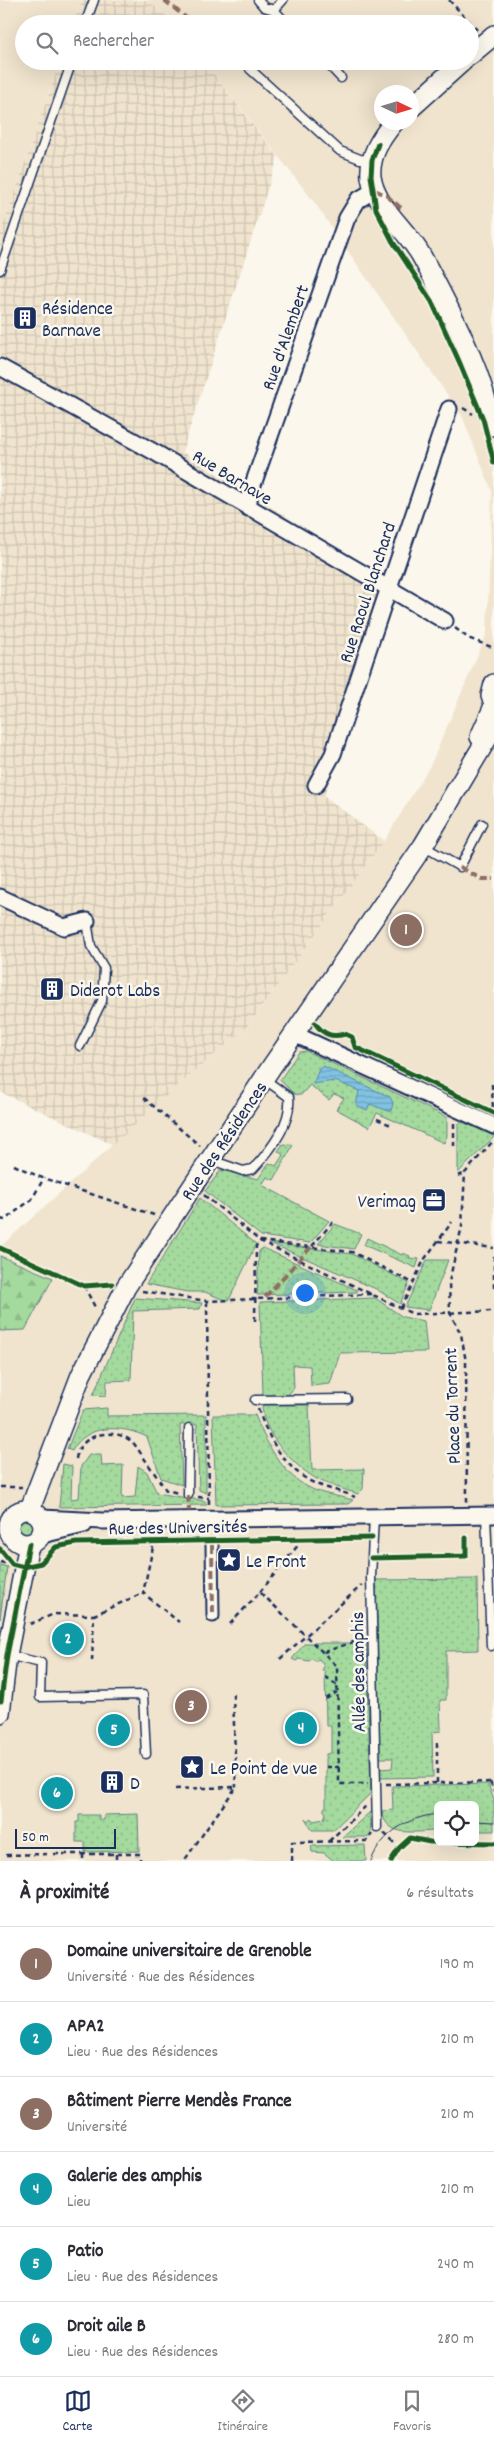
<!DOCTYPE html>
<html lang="fr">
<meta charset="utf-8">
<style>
:root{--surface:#fff;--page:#f7f7f7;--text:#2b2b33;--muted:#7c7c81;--line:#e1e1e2;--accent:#1b2f5e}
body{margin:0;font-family:Dekko,sans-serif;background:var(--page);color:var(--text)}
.controls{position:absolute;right:15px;bottom:15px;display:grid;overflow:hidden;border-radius:8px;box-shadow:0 5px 20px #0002}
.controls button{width:45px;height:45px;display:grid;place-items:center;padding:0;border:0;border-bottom:1px solid var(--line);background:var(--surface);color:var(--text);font:25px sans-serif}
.compass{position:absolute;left:374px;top:85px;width:45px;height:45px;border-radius:50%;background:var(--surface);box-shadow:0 5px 20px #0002;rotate:94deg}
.scale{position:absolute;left:15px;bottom:12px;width:101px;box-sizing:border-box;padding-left:5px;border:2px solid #1b2f5e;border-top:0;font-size:14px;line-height:18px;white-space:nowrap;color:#1b2f5e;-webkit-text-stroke:4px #fbf7ec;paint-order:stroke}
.you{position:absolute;left:304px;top:1292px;width:18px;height:18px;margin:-12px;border:4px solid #fff;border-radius:50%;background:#1a73e8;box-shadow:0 0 0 8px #1a73e833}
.badge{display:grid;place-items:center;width:32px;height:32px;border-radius:50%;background:var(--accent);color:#fff;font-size:16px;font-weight:700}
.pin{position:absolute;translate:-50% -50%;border:2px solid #fff;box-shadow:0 1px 5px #0006}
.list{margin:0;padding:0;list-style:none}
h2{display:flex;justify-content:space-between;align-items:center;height:65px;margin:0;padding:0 20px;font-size:21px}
h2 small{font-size:16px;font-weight:400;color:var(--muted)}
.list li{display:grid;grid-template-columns:32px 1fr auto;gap:15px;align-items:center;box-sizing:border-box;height:75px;padding:0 20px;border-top:1px solid var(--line)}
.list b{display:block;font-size:19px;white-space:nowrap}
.list p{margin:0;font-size:16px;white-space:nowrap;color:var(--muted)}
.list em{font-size:16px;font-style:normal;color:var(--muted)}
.icon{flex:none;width:28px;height:28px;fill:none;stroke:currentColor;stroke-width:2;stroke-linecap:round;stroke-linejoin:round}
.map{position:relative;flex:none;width:494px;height:1861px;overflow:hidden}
.search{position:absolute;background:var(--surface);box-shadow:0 5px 20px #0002;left:15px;right:15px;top:15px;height:55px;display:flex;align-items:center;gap:12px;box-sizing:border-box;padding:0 18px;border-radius:28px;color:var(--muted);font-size:19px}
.sheet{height:515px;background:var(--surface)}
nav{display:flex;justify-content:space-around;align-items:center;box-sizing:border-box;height:70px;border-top:1px solid var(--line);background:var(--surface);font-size:14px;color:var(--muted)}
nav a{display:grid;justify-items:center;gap:2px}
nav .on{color:var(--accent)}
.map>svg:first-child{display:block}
</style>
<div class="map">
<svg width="494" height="1861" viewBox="0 0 494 1861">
<defs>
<pattern id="industrial-grid" width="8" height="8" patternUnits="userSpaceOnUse" patternTransform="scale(1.25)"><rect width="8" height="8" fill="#f0e4ce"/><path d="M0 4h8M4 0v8" fill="none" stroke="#cdc4b3"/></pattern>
<pattern id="grass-dots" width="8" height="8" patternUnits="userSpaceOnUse" patternTransform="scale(1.25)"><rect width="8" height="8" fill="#a4da9d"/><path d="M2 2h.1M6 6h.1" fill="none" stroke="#8dbb8a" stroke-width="1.8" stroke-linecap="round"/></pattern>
<pattern id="forest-firs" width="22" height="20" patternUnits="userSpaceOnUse" patternTransform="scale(1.25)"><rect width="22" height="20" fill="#a4da9d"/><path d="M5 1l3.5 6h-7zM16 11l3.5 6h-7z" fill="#8dbb8a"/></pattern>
<pattern id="water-rules" width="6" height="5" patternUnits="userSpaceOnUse" patternTransform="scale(1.25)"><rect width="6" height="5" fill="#81c2e2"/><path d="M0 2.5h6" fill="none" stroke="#699eba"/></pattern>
</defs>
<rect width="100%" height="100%" fill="#fbf7ec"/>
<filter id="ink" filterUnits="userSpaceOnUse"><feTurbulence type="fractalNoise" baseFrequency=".02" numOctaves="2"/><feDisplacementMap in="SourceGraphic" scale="10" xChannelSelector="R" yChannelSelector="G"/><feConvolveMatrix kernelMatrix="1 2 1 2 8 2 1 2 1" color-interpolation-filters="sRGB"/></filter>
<g filter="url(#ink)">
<g fill="#f0e4ce" fill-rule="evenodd">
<path d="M0 0H81L73 24H24V61H60L0 235Z"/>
<path d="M147 0H494V1861H0V1247L174 1089 247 1027 384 841 431 764 487 633 492 491 462 416 314 202 204 61H470V24H176ZM382 92H412V122H382ZM438 1805H475V1842H438Z"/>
</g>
<g fill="url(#industrial-grid)">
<path d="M81 0H147L176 24H73Z"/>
<path d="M60 61H204L278 157 182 452 398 586 324 796 384 841 247 1027 174 1089 113 1145 0 1092V235Z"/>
</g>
<g fill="url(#grass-dots)" stroke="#60847e">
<path d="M306 1051 447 1117V1136L444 1143 377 1113 369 1127 336 1109 344 1098 334 1094 329 1100 310 1085 301 1095 294 1094 280 1080 296 1056 299 1052Z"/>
<path d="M463 1122 493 1135 494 1137 458 1173V1124Z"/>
<path d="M283 1144 293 1145 274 1180 267 1177 262 1185 329 1221 310 1243 261 1236 205 1191 221 1170 258 1179 269 1163 276 1166 283 1155 278 1151Z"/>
<path d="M200 1198 256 1244 229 1300 222 1299 205 1292H187L146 1284Z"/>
<path d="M335 1224 361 1234 354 1249 318 1244Z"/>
<path d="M367 1238 402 1255 403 1253 410 1256 409 1258 419 1259 416 1268 364 1245Z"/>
<path d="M270 1243 352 1254 409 1283 400 1304 376 1289Z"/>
<path d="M263 1248 357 1290V1292L257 1295 259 1251Z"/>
<path d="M427 1260H448L429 1310 405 1307Z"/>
<path d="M135 1298 202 1303 200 1309 133 1311 131 1380 107 1381 106 1396 93 1395Z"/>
<path d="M375 1298 403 1317 424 1321 427 1352 340 1353 330 1384 311 1386 310 1366 293 1365 294 1388 287 1396 263 1395 260 1302Z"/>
<path d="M262 1405H309L312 1470 364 1469 363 1489 358 1494C344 1489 327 1485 315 1478 292 1464 262 1433 262 1405Z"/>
<path d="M107 1408V1416L206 1415V1493L199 1490 197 1424 180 1425 182 1485 161 1478 147 1437C122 1425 87 1423 72 1451L67 1449 83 1410Z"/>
<path d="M213 1415H255C265 1441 282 1474 308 1487 320 1494 339 1496 353 1500L348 1504 216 1505Z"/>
<path d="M89 1455H101L102 1466 123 1465 122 1498 135 1497 138 1466 147 1472 157 1493 205 1501 207 1505 59 1507 63 1464 72 1466 71 1499 79 1498 81 1466Z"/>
<circle cx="26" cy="1527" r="11"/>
<path d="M0 1565 7 1567 0 1619Z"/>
<path d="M477 1579 478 1650 446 1651V1700H440L441 1731 432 1732 433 1777 381 1778 380 1769 392 1768 393 1758H380L376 1580Z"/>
<path d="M305 1643H366L371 1793 333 1830H312L305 1818 307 1821 311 1818 313 1821 324 1819 326 1813 324 1811V1808L326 1807V1754L331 1753V1726H326L325 1671H322L324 1666 319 1659 316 1661 312 1659 309 1661 299 1659 296 1661 292 1659Z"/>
<path d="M488 1784 494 1800V1831H475V1805H438V1831C416 1831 386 1839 382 1811L393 1810 392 1786Z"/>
<path d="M370 1812 371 1837H342Z"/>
<path d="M138 1814 139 1851 85 1852V1842H76V1822H79V1815H99V1820H104V1815Z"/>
<path d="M365 1845 366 1861H334L324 1853 312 1852 311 1846Z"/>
</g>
<path fill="url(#forest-firs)" stroke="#60847e" d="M0 1256 53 1278 25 1330 0 1331Z"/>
<path fill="url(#water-rules)" stroke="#5887ad" d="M323 1066 390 1097 393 1103 391 1112 370 1104 367 1110 356 1105 359 1091 335 1081 313 1084 319 1069Z"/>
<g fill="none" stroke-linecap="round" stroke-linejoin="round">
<defs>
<g id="service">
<path d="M258 0 264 7 274 10 287 24"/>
<path d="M274 10 283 0"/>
<path d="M85 24 94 0"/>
<path d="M257 61 250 69 340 151 360 159 372 160"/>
<path d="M325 61 341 78"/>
<path d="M0 270 72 61"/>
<path d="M423 846 460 867 482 824"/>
<path d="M80 1046 102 1001 104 968 91 946 87 921"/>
<path d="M211 1160 243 1171 253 1169C270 1151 292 1123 289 1097L264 1079"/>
<path d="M255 1400 347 1399"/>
<path d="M188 1495 189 1428"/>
<path d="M486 1515 491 1646"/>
<path d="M374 1517 371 1577 377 1827"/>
<path d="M7 1655 41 1663 40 1697 143 1695 146 1754"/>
</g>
<path id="pedestrian" d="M212 1545 213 1616"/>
<g id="minor">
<path d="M0 367 156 453 445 621"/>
<path d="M248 508 250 493 347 218 358 200 375 190"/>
<path d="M316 785 333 754 449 409"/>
<path d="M0 897 64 927 87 921"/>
<path d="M294 1034 494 1126"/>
<path d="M42 1518 102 1521 494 1515"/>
<path d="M42 1535 84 1525"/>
</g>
<g id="tertiary">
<path d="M470 55 494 35"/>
<path d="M412 107 463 61"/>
<path d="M394 122C381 138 369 155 371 177 376 209 408 230 422 257 441 292 461 330 475 367 483 386 487 406 494 426"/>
<path d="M494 684 491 696 494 703"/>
<path d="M480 737 494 706"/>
<path d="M30 1509 81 1375 126 1287 272 1066 423 846 494 727"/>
<circle cx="26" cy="1527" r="17"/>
<path d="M0 1713 7 1655 29 1544"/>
</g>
</defs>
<use href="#service" stroke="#1b2f5e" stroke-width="11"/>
<use href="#pedestrian" stroke="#1b2f5e" stroke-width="15"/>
<use href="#minor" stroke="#1b2f5e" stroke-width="19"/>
<use href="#tertiary" stroke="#1b2f5e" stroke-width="22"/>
<g stroke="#1b2f5e" stroke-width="2.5" stroke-dasharray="5 4" stroke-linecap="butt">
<path d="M449 0 477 30"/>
<path d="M463 408 473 414"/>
<path d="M455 628 468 638 494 648"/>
<path d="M492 1084 493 1110"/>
<path d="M144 1098 200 1146"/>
<path d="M377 1119 391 1125"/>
<path d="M454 1123V1147"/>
<path d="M14 1165 40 1177 154 1215"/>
<path d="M458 1176 465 1173"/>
<path d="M204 1195 260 1241 413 1314 494 1311"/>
<path d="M0 1219 5 1220 32 1199 44 1178"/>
<path d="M438 1241 494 1248"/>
<path d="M312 1246 333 1222"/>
<path d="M494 1256V1292"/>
<path d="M84 1286 96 1309"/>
<path d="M142 1291 207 1301 373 1294"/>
<path d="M207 1301 209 1507"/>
<path d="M401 1308 424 1260 452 1222"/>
<path d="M255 1321 256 1246 260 1241 352 1252 413 1283"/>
<path d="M258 1409C268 1438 285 1469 314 1483 327 1489 342 1491 355 1497"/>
<path d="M76 1459C79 1431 120 1426 135 1445L166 1490 178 1493"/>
<path d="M0 1487H22"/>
<path d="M198 1497 209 1498"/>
<path d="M467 1502 466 1362 461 1334 450 1313 449 1282 462 1226 465 1173 494 1140"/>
<path d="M153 1547 143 1593 179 1622"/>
<path d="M0 1562 8 1564"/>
<path d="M260 1592 299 1544"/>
<path d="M30 1624 54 1614 94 1615"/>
<path d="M230 1624 260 1592 337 1666 339 1784H368"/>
<path d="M324 1652 362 1639"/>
<path d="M280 1659 362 1585"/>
<path d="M92 1661 94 1615 143 1593"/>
<path d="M325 1677 337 1685"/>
<path d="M233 1694 236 1787"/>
<path d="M326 1699 337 1692"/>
<path d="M437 1742V1783"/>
<path d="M326 1767H339"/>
<path d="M490 1782 494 1792"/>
<path d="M386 1784 494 1782"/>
<path d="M175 1789 236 1787 184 1861"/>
<path d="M384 1833 399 1848"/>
<path d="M329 1841 367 1805"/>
<path d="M54 1854H140V1861"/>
<path d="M83 1854V1861"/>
<path d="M116 1854V1861"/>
<path d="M6 1855 48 1854"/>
<path d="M292 1861V1842L366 1841 372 1834"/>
</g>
<use href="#service" stroke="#fbf7ec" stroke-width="8"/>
<use href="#pedestrian" stroke="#fbf7ec" stroke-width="11"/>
<use href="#minor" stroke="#fbf7ec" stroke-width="15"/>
<use href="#tertiary" stroke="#fbf7ec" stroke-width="19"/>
<g stroke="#1b2f5e" stroke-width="1">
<path d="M475 1821 494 1822"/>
<path d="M371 1861C382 1833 408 1817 438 1814"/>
</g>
<g stroke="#8d6e63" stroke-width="4" stroke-dasharray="8 4" stroke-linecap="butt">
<path d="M164 0 194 24"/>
<path d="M240 61 250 69"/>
<path d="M375 190 387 196 401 208"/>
<path d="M460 867 481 879H494"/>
<path d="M265 1297 312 1246"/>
<path d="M188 1495 189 1511"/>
<path d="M212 1545 213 1616"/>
</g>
<defs>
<g id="cycleway">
<path d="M378 144 372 160 371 176 376 209 393 242 432 302 458 359 483 419 494 463"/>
<path d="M315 1023C323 1034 331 1038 345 1034L352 1037 355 1047 494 1113"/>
<path d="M0 1248 84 1286 112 1284"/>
<path d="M0 1549 12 1564 24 1567 41 1563 56 1547 76 1543 372 1538"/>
<path d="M371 1558 466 1556V1538"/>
<path d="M1 1701 7 1655 29 1544"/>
<path d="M391 1861 399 1848 410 1838 430 1842 494 1843"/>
</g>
</defs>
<use href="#cycleway" stroke="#fbf7ec" stroke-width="8"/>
<use href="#cycleway" stroke="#1b5e20" stroke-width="5"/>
</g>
</g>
<defs>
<symbol id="building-square" viewBox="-11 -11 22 22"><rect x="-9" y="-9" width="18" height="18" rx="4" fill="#1b2f5e" stroke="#fbf7ec"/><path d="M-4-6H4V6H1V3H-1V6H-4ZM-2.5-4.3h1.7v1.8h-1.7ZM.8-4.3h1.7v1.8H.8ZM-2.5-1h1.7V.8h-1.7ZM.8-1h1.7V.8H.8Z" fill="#fff"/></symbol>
<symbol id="office-square" viewBox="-11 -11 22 22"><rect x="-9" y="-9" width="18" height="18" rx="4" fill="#1b2f5e" stroke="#fbf7ec"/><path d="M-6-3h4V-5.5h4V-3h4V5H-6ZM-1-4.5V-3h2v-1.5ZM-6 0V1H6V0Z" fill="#fff"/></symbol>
<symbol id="sight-square" viewBox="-11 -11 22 22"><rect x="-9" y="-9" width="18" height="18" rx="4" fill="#1b2f5e" stroke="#fbf7ec"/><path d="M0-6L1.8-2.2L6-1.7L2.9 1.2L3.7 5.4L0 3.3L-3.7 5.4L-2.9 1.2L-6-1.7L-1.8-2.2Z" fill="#fff"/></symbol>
</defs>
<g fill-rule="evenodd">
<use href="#building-square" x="11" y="304" width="28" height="28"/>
<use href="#building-square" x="38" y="975" width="28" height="28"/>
<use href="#office-square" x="420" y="1186" width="28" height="28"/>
<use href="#sight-square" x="215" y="1546" width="28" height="28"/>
<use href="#sight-square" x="178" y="1753" width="28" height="28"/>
<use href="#building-square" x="98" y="1768" width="28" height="28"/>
</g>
<g text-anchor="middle" stroke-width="5" stroke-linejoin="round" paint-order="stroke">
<g font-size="19" fill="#1b2f5e" stroke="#fbf7ec" text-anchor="start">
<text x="42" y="314">Résidence<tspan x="42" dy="22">Barnave</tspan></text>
<text x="70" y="996">Diderot Labs</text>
<text x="416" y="1207" text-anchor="end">Verimag</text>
<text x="246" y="1567">Le Front</text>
<text x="210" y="1774">Le Point de vue</text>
<text x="130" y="1789">D</text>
</g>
<g font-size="19" fill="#1b2f5e" stroke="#fbf7ec">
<text transform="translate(284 337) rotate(-71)" y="7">Rue d'Alembert</text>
<text transform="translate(233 476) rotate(31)" y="7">Rue Barnave</text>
<text transform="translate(366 592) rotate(-72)" y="7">Rue Raoul Blanchard</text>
<text transform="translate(223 1140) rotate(-56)" y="7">Rue des Résidences</text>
<text transform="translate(451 1406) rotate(-92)" y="7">Place du Torrent</text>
<text transform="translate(178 1526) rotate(-1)" y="7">Rue des Universités</text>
<text transform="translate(357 1672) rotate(-91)" y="7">Allée des amphis</text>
</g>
</g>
</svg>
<div class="controls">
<button><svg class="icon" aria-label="locate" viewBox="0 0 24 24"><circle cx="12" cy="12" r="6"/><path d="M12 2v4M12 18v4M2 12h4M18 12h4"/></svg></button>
</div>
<svg class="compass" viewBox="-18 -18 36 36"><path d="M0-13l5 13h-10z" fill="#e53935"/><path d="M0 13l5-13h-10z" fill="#7c7c81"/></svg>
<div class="scale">50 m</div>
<div class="you"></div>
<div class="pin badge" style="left:406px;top:930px;background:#8d6e63">1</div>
<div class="pin badge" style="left:68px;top:1639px;background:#0f9aa8">2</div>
<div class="pin badge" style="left:191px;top:1706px;background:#8d6e63">3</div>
<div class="pin badge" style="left:301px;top:1728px;background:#0f9aa8">4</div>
<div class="pin badge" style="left:114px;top:1730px;background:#0f9aa8">5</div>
<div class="pin badge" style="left:57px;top:1793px;background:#0f9aa8">6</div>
<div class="search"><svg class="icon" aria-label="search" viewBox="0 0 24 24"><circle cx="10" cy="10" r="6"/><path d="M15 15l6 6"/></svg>Rechercher</div>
</div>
<section class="sheet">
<h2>À proximité<small>6 résultats</small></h2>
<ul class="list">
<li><span class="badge" style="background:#8d6e63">1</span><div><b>Domaine universitaire de Grenoble</b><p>Université · Rue des Résidences</p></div><em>190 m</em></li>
<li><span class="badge" style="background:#0f9aa8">2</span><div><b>APA2</b><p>Lieu · Rue des Résidences</p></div><em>210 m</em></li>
<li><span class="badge" style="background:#8d6e63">3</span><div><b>Bâtiment Pierre Mendès France</b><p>Université</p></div><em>210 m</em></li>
<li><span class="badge" style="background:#0f9aa8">4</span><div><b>Galerie des amphis</b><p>Lieu</p></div><em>210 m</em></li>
<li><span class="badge" style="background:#0f9aa8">5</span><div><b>Patio</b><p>Lieu · Rue des Résidences</p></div><em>240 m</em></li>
<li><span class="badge" style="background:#0f9aa8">6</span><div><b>Droit aile B</b><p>Lieu · Rue des Résidences</p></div><em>280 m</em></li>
</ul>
</section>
<nav>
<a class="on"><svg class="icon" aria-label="map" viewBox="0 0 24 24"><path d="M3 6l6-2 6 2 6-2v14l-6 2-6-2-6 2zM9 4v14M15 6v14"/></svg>Carte</a>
<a><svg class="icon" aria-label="directions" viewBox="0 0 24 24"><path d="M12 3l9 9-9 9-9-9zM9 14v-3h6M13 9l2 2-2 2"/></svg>Itinéraire</a>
<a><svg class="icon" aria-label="saved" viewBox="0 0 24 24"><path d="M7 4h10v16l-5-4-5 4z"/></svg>Favoris</a>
</nav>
